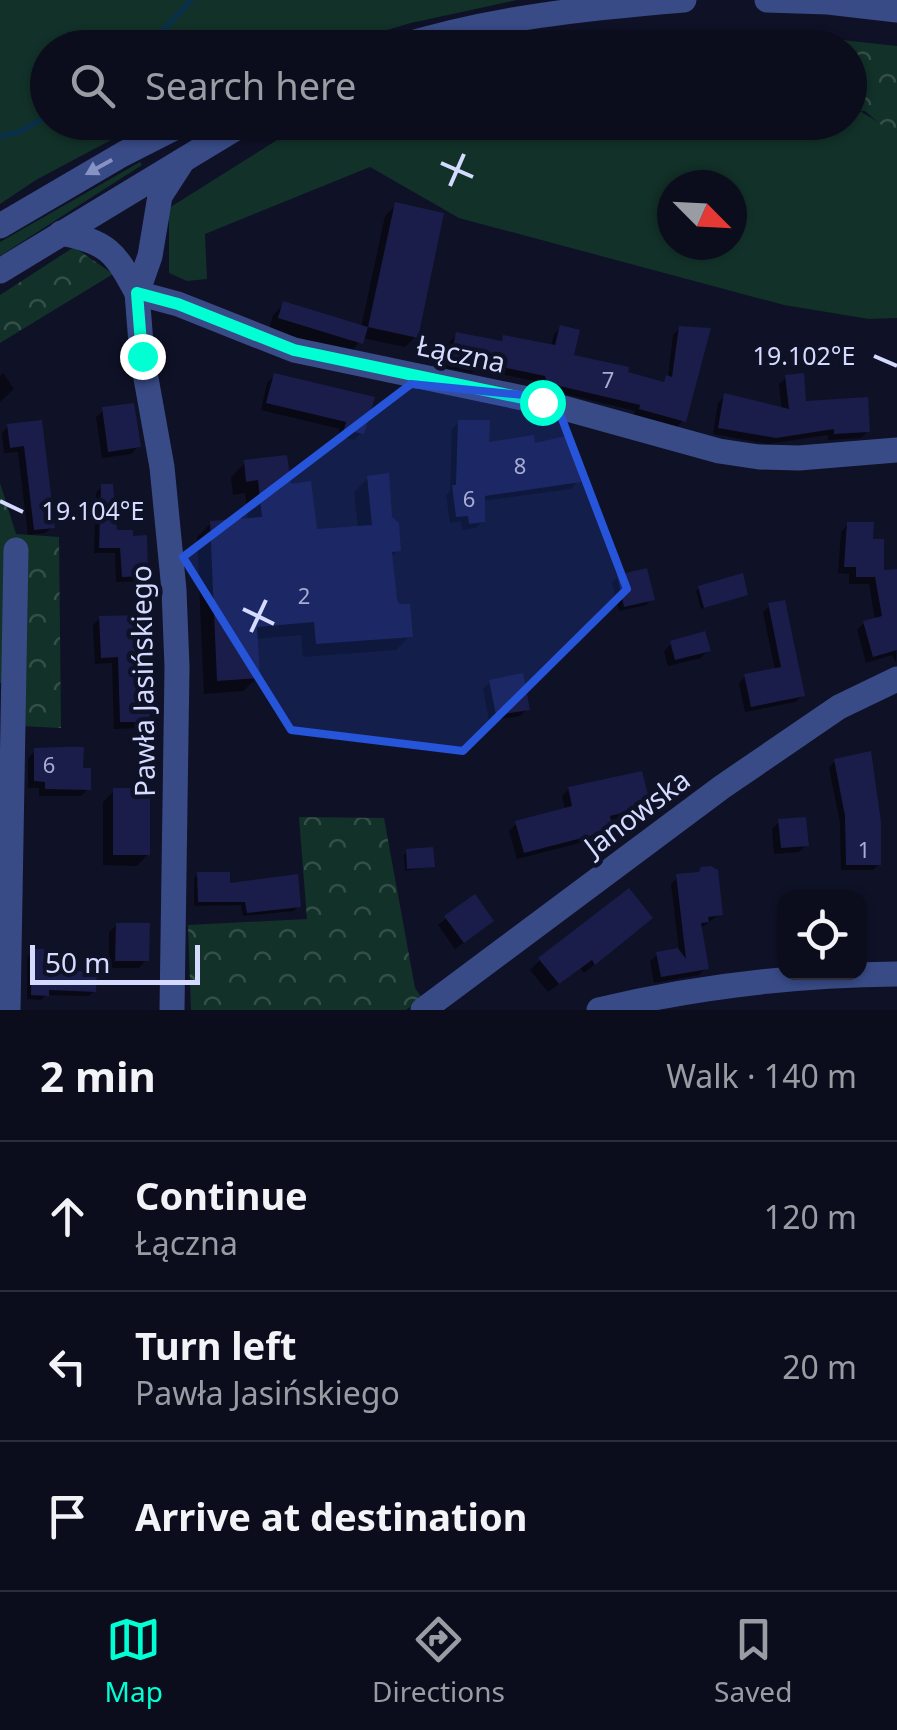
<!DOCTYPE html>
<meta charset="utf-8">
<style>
:root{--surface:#0b0d1d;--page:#191b2a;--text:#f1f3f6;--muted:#9a9ca4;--line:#2b2d3b;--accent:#01ffd4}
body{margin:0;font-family:"Noto Sans",sans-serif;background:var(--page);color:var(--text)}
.controls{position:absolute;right:30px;bottom:30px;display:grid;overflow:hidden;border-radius:20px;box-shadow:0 2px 8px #0004}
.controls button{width:90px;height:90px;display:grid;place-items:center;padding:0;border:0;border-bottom:2px solid var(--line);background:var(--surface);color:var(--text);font:50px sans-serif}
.compass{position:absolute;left:657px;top:170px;width:90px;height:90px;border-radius:50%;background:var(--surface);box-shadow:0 2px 8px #0004;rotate:114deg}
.scale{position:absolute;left:30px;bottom:25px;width:170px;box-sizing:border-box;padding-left:10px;border:5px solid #d5dbff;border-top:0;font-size:28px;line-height:35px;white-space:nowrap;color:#d5dbff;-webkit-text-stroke:8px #0f1127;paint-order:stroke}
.stop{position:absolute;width:30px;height:30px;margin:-22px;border:8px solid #01ffd4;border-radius:50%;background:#fff}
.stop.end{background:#01ffd4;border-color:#fff;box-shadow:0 2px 10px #0008}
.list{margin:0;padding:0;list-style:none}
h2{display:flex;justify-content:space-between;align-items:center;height:130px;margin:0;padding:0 40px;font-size:42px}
h2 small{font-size:32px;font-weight:400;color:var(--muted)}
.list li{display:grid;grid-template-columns:65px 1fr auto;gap:30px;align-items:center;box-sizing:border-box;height:150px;padding:0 40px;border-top:2px solid var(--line)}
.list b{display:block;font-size:38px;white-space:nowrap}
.list p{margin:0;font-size:32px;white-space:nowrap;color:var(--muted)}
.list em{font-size:32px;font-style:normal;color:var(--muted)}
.icon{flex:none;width:55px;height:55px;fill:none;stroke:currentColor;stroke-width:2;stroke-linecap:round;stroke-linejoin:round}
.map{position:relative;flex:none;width:897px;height:1010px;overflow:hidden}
.search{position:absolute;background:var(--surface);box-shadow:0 2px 8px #0004;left:30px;right:30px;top:30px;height:110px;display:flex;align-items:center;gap:25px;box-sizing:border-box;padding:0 35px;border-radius:55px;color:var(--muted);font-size:38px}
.sheet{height:580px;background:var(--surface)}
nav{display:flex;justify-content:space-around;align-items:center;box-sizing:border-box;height:140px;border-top:2px solid var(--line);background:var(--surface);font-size:28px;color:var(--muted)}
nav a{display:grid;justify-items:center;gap:5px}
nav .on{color:var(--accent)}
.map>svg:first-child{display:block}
</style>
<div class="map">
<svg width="897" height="1010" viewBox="0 0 897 1010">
<defs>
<pattern id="forest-crowns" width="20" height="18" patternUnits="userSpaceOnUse" patternTransform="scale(2.5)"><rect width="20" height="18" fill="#123128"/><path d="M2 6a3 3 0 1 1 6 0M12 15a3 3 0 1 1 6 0" fill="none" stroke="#344e48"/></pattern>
</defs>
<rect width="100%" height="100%" fill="#0f1127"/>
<g fill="#123128" fill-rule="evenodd">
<path d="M0 0H517L411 23 330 47 48 48V122L143 123 36 180 0 204Z"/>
<path d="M858 110 897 133V318L869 319 784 305 459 218 370 167 205 234 207 279 187 281 169 273V208L304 123 850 122V111ZM672 185H732V245H672Z"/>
<path d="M140 162 142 165 0 256V242Z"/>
</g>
<g fill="url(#forest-crowns)">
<path d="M743 35 814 37 897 46V133L886 129 865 111H850V48L563 47 690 36Z"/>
<path d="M74 247 113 274 0 343V295Z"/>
<path d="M0 483 16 534 59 537 61 728 19 726 23 684 0 683Z"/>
<path d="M299 817 384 818 415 988 422 998 406 1010H191L188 925 307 919Z"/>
</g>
<g fill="#0007">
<path d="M396 205 415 337 405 347 362 338 350 353 269 329 273 315 284 304 361 328 385 216Z"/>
<path d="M561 328 571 357 661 384 668 377 673 335 680 328 683 420 677 427 634 415 635 411 541 388 539 382 476 369 472 373 445 368 450 341 457 335 499 343 504 337 551 347 554 334Z"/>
<path d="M3 373 14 389 0 402V376Z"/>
<path d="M274 376 372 398 362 432 354 440 338 436 340 429 261 410 267 383Z"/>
<path d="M786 378 804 403 868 431 861 438 828 440V435L768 444 713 434 718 403 725 396 782 410 779 384Z"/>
<path d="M104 410 139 446 131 454 102 458 96 417Z"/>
<path d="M459 422 487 445 578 481 571 489 482 501 483 521 476 528 462 530 461 521 450 523 446 495 450 491 452 429Z"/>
<path d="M40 423 52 527 45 533 28 535 18 452 4 453 2 433 8 426Z"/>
<path d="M245 463 289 486 314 531 358 528 354 492 368 478 389 518 398 550 390 558 394 601 410 636 396 650 303 657 301 635 255 639 258 677 243 691 204 694 197 537 211 523 248 520 245 493 233 495 231 477Z"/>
<path d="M102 486 115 533 146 575 140 581 116 582 115 553H94L96 493Z"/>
<path d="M848 524 871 542 882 572 897 592 896 663 892 655 866 663 857 630 864 623 875 620 869 584H849V574L838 573 841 532Z"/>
<path d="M618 577 652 599 646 605 619 611 612 583Z"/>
<path d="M699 588 746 595 701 609 696 591Z"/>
<path d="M770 605 802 696 795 702 745 712 739 683 746 676 775 670 763 612Z"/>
<path d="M100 618 147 721 140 728 114 729 112 663 95 664 93 625Z"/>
<path d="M672 643 708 650 701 658 668 666 664 651Z"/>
<path d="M490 682 527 709 520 716 489 721 483 689Z"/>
<path d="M35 751 81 771 88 789 81 796H39V788H28V758Z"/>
<path d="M835 761 879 864 873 870H841L840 823 829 768Z"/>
<path d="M569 789 648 805 640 813 609 820 611 830 603 837 517 859 509 831 516 824 565 810 562 796Z"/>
<path d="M114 791 148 854 137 866 103 865V802Z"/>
<path d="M779 822 806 845 799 852 774 854 772 829Z"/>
<path d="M407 852 432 866 405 871 404 855Z"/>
<path d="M198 874 228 886 298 906 294 911 243 916 241 905 194 906V879Z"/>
<path d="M697 875 720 914 699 929 706 968 699 975 654 983 650 961 657 955 679 951 671 884 678 877Z"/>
<path d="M474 897 484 928 455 949 438 925Z"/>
<path d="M117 925 146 960 139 968H109V932Z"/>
<path d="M640 928 584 973 580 968 548 992 530 970 540 960Z"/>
<path d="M33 952 47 973 94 991 89 996 46 995 41 1000 27 999V957Z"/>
</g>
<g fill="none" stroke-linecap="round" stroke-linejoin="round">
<g stroke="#093046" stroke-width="6">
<path d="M147 48 191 0"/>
<path d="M0 136 20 132 48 115"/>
</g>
</g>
<g fill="#1a1d49">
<path d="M395 202 444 213 418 338 368 327 363 344 278 318 283 301 368 327Z"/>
<path d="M560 325 580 330 574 355 629 367 628 372 664 382 666 375 672 377 679 326 711 328 686 422 639 409 640 405 547 383 545 376 482 363 481 367 450 362 456 332 502 341 503 335 555 345Z"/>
<path d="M274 373 375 397 364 434 344 430 346 422 266 403Z"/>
<path d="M804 373 806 401 868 397 870 432 834 434V429L776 438 718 428 724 393 789 409 785 375Z"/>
<path d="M134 403 141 447 108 452 102 407Z"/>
<path d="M42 420 55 528 34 530 24 446 10 448 7 424Z"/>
<path d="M458 420H490L489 442 534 435 535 443 570 435 581 482 485 496V522L469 524 468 516 456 517 452 485H456Z"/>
<path d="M287 455 291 484 311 481 317 529 372 525 367 476 389 473 392 517 399 523 401 551 392 552 397 600 399 604H410L413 637 316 644 314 622 257 627 260 678 217 681 210 521 262 517 258 480 246 482 244 460Z"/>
<path d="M101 484H113L117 530H133V536L147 535 148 576 122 577 120 548H99Z"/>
<path d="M847 522H874L873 539H884V570L897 569V650L873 657 863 621 882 616 875 577H856V567H844Z"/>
<path d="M647 568 655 600 624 607 617 575Z"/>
<path d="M743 573 748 595 704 608 698 586Z"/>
<path d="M785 600 805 696 751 707 744 674 781 667 768 603Z"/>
<path d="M144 615 150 722H120L118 657 101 658 99 616Z"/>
<path d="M705 631 711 651 675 660 670 641Z"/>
<path d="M523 673 530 710 496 715 489 680Z"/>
<path d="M65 747H84L83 768H91V790L45 789V782L34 781V748Z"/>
<path d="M871 751 881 822V865H846L845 816 834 759Z"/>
<path d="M642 771 651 806 610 816 613 830 524 853 515 821 572 806 568 787Z"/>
<rect x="113" y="788" width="37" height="67"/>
<path d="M806 817 809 846 781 848 778 819Z"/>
<path d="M433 847 435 867 407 869 406 849Z"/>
<path d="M711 866 718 870 723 915 708 917 709 922 701 923 709 969 661 977 656 952 678 948 686 959 676 874 699 872 701 867Z"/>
<path d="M197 872H230V883L298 874 301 907 247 913 245 902H198Z"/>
<path d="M629 888 653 918 595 965 592 960 559 984 538 958Z"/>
<path d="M475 894 494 921 464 943 444 916Z"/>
<path d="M116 923H150L149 961H115Z"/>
<path d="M32 949H49V970L97 972 96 992 49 990V996L31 995Z"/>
</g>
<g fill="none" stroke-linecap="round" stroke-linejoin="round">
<g stroke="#394b87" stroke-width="25">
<path d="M767 0 828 2 897 10"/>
<path d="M395 48C489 18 587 8 684 0"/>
<path d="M0 226 123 154 186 122"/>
<path d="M61 233C108 242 115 252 137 293"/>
<path d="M0 271 246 122"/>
<path d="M137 293 178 304 294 350 542 402 719 451 759 457 799 458 897 450"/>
<path d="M8 1010 16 550"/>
<path d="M172 1010 177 667 174 590 162 467 142 356 137 293 150 256 160 196 182 162"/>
<path d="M423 1010 722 787 839 707 897 679"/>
<path d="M599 1010C698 986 795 975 897 974"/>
</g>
</g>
<defs><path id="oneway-solid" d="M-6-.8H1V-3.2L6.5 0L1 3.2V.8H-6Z" transform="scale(2.5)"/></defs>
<use fill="#8793c3" href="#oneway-solid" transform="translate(99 167) rotate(151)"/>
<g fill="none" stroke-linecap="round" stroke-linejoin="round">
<path stroke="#01ffd4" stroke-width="12" d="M142 356 137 293 178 304 294 350 542 402"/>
</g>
<path fill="#2655da" fill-opacity="0.2" stroke="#2655da" stroke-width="8" stroke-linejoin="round" d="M411 384 554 398 627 589 463 751 291 730 183 557Z"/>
<path fill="none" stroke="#d5dbff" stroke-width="4" d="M441 163 473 177M450 186 464 154M874 356 897 366M0 501 23 512M243 609 274 624M251 632 266 600"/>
<g text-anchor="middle" stroke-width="9" stroke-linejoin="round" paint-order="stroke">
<g font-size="22" fill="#a6acd2">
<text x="608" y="388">7</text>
<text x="520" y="474">8</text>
<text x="469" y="507">6</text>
<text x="304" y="604">2</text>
<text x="49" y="773">6</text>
<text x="864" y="858">1</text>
</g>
<g font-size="28" fill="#d5dbff" stroke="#0f1127">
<text transform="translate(461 354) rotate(12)" y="10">Łączna</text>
<text transform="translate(143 681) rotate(-91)" y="10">Pawła Jasińskiego</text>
<text transform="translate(637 813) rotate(-37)" y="10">Janowska</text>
</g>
</g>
<g font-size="25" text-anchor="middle" fill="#d5dbff" stroke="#0f1127" stroke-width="9" stroke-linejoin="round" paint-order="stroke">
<text x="804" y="365">19.102°E</text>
<text x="93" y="520">19.104°E</text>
</g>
</svg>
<div class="controls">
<button><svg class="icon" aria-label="locate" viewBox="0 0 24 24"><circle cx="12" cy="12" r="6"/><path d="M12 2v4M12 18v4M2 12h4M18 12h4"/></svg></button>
</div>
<svg class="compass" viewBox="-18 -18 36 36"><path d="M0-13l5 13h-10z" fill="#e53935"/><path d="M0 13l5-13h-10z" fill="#9a9ca4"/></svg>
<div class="scale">50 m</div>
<div class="stop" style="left:542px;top:402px"></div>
<div class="stop end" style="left:142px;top:356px"></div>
<div class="search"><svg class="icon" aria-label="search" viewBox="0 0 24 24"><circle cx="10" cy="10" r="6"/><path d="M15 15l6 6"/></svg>Search here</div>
</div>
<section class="sheet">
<h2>2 min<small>Walk · 140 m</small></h2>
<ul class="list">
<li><svg class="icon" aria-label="ahead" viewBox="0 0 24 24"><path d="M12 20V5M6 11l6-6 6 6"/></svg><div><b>Continue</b><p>Łączna</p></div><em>120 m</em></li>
<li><svg class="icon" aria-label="left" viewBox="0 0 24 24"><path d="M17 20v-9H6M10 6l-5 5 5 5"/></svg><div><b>Turn left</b><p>Pawła Jasińskiego</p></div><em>20 m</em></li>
<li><svg class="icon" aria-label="arrive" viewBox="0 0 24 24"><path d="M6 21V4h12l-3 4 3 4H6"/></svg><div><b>Arrive at destination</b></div></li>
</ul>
</section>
<nav>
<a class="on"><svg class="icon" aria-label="map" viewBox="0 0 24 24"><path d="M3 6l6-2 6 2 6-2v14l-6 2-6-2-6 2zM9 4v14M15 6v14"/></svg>Map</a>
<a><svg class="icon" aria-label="directions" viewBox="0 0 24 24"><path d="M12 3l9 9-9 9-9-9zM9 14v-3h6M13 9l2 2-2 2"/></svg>Directions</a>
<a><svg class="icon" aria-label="saved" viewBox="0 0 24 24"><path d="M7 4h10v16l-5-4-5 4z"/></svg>Saved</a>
</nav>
